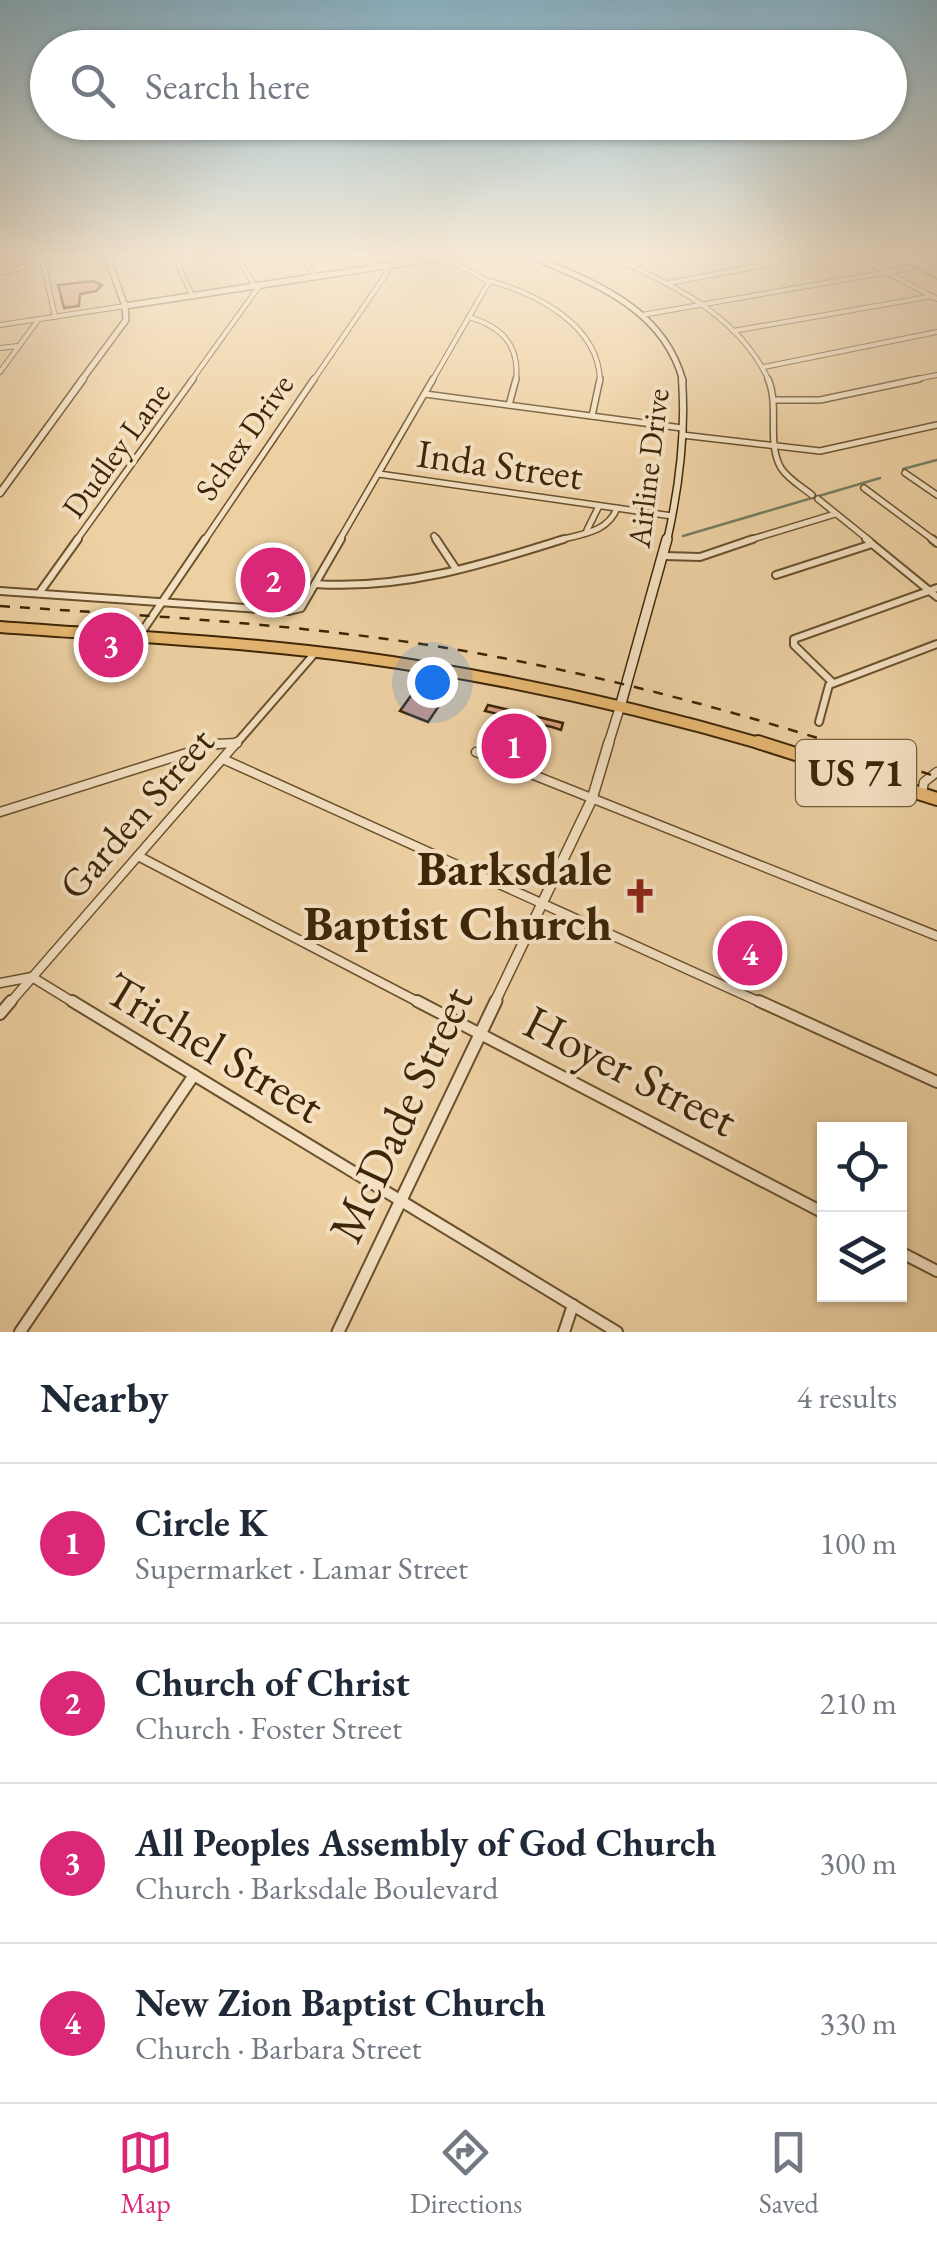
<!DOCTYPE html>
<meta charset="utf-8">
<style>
:root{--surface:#fff;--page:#f2f2f3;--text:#1f2937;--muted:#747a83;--line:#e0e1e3;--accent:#db2777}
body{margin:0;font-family:"EB Garamond",serif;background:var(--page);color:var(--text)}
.controls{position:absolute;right:30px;bottom:30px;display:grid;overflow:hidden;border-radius:0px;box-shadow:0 2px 8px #0004}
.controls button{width:90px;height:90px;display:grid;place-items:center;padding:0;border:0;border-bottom:2px solid var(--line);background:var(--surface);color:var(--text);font:50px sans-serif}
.you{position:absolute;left:432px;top:682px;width:35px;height:35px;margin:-25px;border:8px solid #fff;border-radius:50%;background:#1a73e8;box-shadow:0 0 0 15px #1a73e833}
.badge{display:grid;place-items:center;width:65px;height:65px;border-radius:50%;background:var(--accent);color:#fff;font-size:32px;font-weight:700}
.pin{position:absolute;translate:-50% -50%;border:5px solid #fff;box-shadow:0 2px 10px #0006}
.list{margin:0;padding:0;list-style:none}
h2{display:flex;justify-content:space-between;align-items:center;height:130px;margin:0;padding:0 40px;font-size:42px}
h2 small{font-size:32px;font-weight:400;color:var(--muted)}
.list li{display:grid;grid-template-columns:65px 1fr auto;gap:30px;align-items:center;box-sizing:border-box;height:160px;padding:0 40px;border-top:2px solid var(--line)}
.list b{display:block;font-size:38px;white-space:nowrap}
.list p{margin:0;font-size:32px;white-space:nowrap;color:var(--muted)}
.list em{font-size:32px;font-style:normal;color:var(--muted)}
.icon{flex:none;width:55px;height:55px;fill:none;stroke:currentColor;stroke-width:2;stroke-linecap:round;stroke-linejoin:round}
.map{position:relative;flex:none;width:937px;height:1332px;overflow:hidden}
.search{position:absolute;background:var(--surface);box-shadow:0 2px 8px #0004;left:30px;right:30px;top:30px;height:110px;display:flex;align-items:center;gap:25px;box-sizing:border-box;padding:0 35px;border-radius:55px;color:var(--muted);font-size:38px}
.sheet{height:770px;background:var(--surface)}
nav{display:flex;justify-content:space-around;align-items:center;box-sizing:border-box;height:140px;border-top:2px solid var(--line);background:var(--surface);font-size:28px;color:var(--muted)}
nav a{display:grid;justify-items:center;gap:5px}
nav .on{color:var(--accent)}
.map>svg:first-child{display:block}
</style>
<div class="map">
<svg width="937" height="1332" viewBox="0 0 937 1332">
<rect width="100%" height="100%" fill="#eed1a3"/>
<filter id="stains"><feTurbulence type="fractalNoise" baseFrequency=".002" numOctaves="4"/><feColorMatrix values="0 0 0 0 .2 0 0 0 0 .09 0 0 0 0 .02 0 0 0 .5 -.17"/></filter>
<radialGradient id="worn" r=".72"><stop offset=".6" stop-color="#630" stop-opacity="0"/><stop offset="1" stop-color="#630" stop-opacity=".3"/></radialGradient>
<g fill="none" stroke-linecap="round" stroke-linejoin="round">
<g stroke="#757e63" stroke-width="2.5">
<path d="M888 254 937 279"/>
<path d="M903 469 937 460"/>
<path d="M683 536 880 478"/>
</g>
</g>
<g fill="#e0a084" stroke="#3d2606" stroke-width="2.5">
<path d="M93 281 102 285 96 291 80 294 79 306 64 308 58 285Z"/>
<path d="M415 690 443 700 428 722 400 711Z"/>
<path d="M488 705 505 709 563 723 561 730 552 727 485 711Z"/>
<path d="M500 734 533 742 527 759 494 750Z"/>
<path d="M734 922 778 942 774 955 762 950 752 982 732 973 743 942 729 936Z"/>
</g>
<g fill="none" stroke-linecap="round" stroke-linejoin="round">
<defs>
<g id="minor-far4">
<path d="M173 254 192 295"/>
<path d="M236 254 255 286"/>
<path d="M300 254 316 277"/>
<path d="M365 254 375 268"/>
<path d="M604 254C668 282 739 314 769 381"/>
<path d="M852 254 937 299"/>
<path d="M918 254 937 263"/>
<path d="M631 265 664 254"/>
<path d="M0 273 43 262 55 317"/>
<path d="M490 281C537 294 599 325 600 381"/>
<path d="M669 283 823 254"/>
<path d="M642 315 911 268"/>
<path d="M469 317C502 327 520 345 516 381"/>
<path d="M0 325 125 306"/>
<path d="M733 331 933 296"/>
<path d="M0 348 18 346"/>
<path d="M764 367 937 332"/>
<path d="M0 372 38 320"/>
<path d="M191 381 260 285"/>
<path d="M313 381 386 274 387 266"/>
<path d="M432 381 489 282 444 257"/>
<path d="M907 381 937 375"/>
</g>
<g id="minor-far3">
<path d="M768 379C780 406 766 442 781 468 788 479 802 487 812 495"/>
<path d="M425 394 682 428"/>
<path d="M775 400H820L919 379"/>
<path d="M509 405 516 379"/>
<path d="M592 416 600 379"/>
<path d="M682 435 820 451 937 425"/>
<path d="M905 473 937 495"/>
<path d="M379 474 672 516"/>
<path d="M864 488 935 541"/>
<path d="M818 499 870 541"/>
<path d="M587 530 599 506"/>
<path d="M434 536 438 541"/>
<path d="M76 541 193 379"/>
<path d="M204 541 314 379"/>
<path d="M339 541 433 379"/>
<path d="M556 541C580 534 608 533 617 508"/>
<path d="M746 541 835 514"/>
</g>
<g id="minor-far2">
<path d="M436 539 456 569"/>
<path d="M866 539 937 597"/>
<path d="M932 539 937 543"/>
<path d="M665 556 700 557 753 539"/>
<path d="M776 575 872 544"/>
<path d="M315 584C402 590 482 565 564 539"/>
<path d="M0 591 289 611 301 608 341 539"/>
<path d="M40 592 78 539"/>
<path d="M139 636 205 539"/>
<path d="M833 683 794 645V639L937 588"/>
<path d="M819 722 829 685 937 644"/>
<path d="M212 745 237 743"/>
<path d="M235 745 315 653"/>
</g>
<g id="minor-far1">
<path d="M476 752 937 936"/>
<path d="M223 759 764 1004"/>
<path d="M922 793 924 782 937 772"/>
<path d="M0 812 215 744 237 743"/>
<path d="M138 856 422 1004"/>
<path d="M0 983 32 977 76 1004"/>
<path d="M9 1004 237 742"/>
</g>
<g id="minor">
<path d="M72 1001 617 1332"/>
<path d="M417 1001 824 1213"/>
<path d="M759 1001 937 1082"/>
<path d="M0 1014 11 1001"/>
<path d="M900 1252 937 1271"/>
<path d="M20 1332 194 1075"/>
<path d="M564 1332 573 1305"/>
</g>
<g id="tertiary-far4">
<path d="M125 306 463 254"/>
<path d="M81 381 126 320 125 306 106 254"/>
</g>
<path id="tertiary-far3" d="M0 493 83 379"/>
<path id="tertiary-far2" d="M608 745 620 707"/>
<path id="tertiary-far1" d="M494 1004 592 799 609 742"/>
<path id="tertiary" d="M338 1332 496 1001"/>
<path id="secondary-far2" d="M526 254C591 282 663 306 683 381"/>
<path id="secondary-far1" d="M667 541C679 488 686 434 682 379"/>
<path id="secondary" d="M620 707 667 539"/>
<path id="primary-far1" d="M0 627C119 636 239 641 357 657 496 676 632 706 766 745"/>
<path id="primary" d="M758 742 937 799"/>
</defs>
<use href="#minor-far4" stroke="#69512d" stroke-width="6"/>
<use href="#minor-far3" stroke="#69512d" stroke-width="8"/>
<use href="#minor-far2" stroke="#69512d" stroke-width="10"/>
<use href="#minor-far1" stroke="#69512d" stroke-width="11"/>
<use href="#minor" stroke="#69512d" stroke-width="14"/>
<use href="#tertiary-far4" stroke="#69512d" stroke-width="8"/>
<use href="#tertiary-far3" stroke="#69512d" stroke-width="9"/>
<use href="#tertiary-far2" stroke="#69512d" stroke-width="11"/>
<use href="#tertiary-far1" stroke="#69512d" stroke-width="12"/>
<use href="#tertiary" stroke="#69512d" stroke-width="15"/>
<use href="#secondary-far2" stroke="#3d2606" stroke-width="8"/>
<use href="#secondary-far1" stroke="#3d2606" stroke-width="9"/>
<use href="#secondary" stroke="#3d2606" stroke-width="12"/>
<use href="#primary-far1" stroke="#3d2606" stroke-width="14"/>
<use href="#primary" stroke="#3d2606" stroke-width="16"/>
<use href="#minor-far4" stroke="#f4e1c3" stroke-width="4"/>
<use href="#minor-far3" stroke="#f4e1c3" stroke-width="5"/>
<use href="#minor-far2" stroke="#f4e1c3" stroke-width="6"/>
<use href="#minor-far1" stroke="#f4e1c3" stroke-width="8"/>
<use href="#minor" stroke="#f4e1c3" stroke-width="10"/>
<use href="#tertiary-far4" stroke="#f4e1c3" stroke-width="5"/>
<use href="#tertiary-far3" stroke="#f4e1c3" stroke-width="6"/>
<use href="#tertiary-far2" stroke="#f4e1c3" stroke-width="8"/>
<use href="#tertiary-far1" stroke="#f4e1c3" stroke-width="9"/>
<use href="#tertiary" stroke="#f4e1c3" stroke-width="11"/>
<use href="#secondary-far2" stroke="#f4e1c3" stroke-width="5"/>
<use href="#secondary-far1" stroke="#f4e1c3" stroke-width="6"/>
<use href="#secondary" stroke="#f4e1c3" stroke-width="9"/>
<use href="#primary-far1" stroke="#e7b872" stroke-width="10"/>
<use href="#primary" stroke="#e7b872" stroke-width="12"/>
<path stroke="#3d2606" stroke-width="2.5" stroke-dasharray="10 10" stroke-linecap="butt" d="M0 606C151 616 303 624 453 649 618 677 779 723 937 777"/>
</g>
<linearGradient id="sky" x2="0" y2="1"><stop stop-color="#89b6cc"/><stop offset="0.58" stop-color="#f7ead6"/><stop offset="1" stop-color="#f7ead6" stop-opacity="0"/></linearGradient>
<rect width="937" height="441" fill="url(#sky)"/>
<defs>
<symbol id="church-bare" viewBox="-9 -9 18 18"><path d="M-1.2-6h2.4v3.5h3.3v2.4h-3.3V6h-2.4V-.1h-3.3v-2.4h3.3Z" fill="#8f2418" stroke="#f4e1c3" stroke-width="2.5" paint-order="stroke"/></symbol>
</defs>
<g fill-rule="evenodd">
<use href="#church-bare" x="615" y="871" width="50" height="50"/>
</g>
<g text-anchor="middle" stroke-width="8" stroke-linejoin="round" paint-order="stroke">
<g font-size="32" fill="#3d2606" stroke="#f4e1c3">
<text transform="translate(244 437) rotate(-55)" y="11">Schex Drive</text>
<text transform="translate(116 450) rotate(-54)" y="11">Dudley Lane</text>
<text transform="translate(648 468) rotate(-83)" y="11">Airline Drive</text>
</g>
<rect fill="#f4e1c3" stroke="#745e3f" stroke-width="2.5" x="796" y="740" width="120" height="66" rx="8"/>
<g font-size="38" font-weight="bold" fill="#3d2606">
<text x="856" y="786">US 71</text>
</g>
<g font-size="40" fill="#3d2606" stroke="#f4e1c3">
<text transform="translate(500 464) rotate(8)" y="14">Inda Street</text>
<text transform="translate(136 813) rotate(-49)" y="14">Garden Street</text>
</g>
<g font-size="48" font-weight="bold" fill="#3d2606" stroke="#f4e1c3" text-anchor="end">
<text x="612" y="885">Barksdale<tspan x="612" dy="55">Baptist Church</tspan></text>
</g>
<g font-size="48" fill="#3d2606" stroke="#f4e1c3">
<text transform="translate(215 1047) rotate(31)" y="17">Trichel Street</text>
<text transform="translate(631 1070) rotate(27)" y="17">Hoyer Street</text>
<text transform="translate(400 1114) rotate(-65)" y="17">McDade Street</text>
</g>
</g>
<rect width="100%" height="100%" filter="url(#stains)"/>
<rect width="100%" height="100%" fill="url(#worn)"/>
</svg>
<div class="controls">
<button><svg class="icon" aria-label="locate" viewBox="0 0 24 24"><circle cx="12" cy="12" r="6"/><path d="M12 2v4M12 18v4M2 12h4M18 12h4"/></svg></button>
<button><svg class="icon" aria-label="layers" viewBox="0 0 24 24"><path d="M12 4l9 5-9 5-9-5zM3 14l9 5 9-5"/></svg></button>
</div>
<div class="you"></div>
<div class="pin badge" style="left:514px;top:746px">1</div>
<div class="pin badge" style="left:273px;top:580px">2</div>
<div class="pin badge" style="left:111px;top:645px">3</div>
<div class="pin badge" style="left:750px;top:953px">4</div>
<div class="search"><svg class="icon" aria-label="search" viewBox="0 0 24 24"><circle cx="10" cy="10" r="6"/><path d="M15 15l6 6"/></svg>Search here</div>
</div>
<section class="sheet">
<h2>Nearby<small>4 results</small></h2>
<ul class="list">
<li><span class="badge">1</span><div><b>Circle K</b><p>Supermarket · Lamar Street</p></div><em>100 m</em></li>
<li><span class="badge">2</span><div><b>Church of Christ</b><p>Church · Foster Street</p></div><em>210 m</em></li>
<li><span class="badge">3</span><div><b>All Peoples Assembly of God Church</b><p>Church · Barksdale Boulevard</p></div><em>300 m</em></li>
<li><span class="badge">4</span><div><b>New Zion Baptist Church</b><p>Church · Barbara Street</p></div><em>330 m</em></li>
</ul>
</section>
<nav>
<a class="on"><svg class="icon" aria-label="map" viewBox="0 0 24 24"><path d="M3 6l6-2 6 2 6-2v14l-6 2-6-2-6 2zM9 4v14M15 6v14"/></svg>Map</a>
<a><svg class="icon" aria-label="directions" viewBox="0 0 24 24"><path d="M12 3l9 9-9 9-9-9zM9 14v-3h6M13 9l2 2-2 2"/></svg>Directions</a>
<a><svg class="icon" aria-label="saved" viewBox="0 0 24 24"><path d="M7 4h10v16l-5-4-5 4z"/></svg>Saved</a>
</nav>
